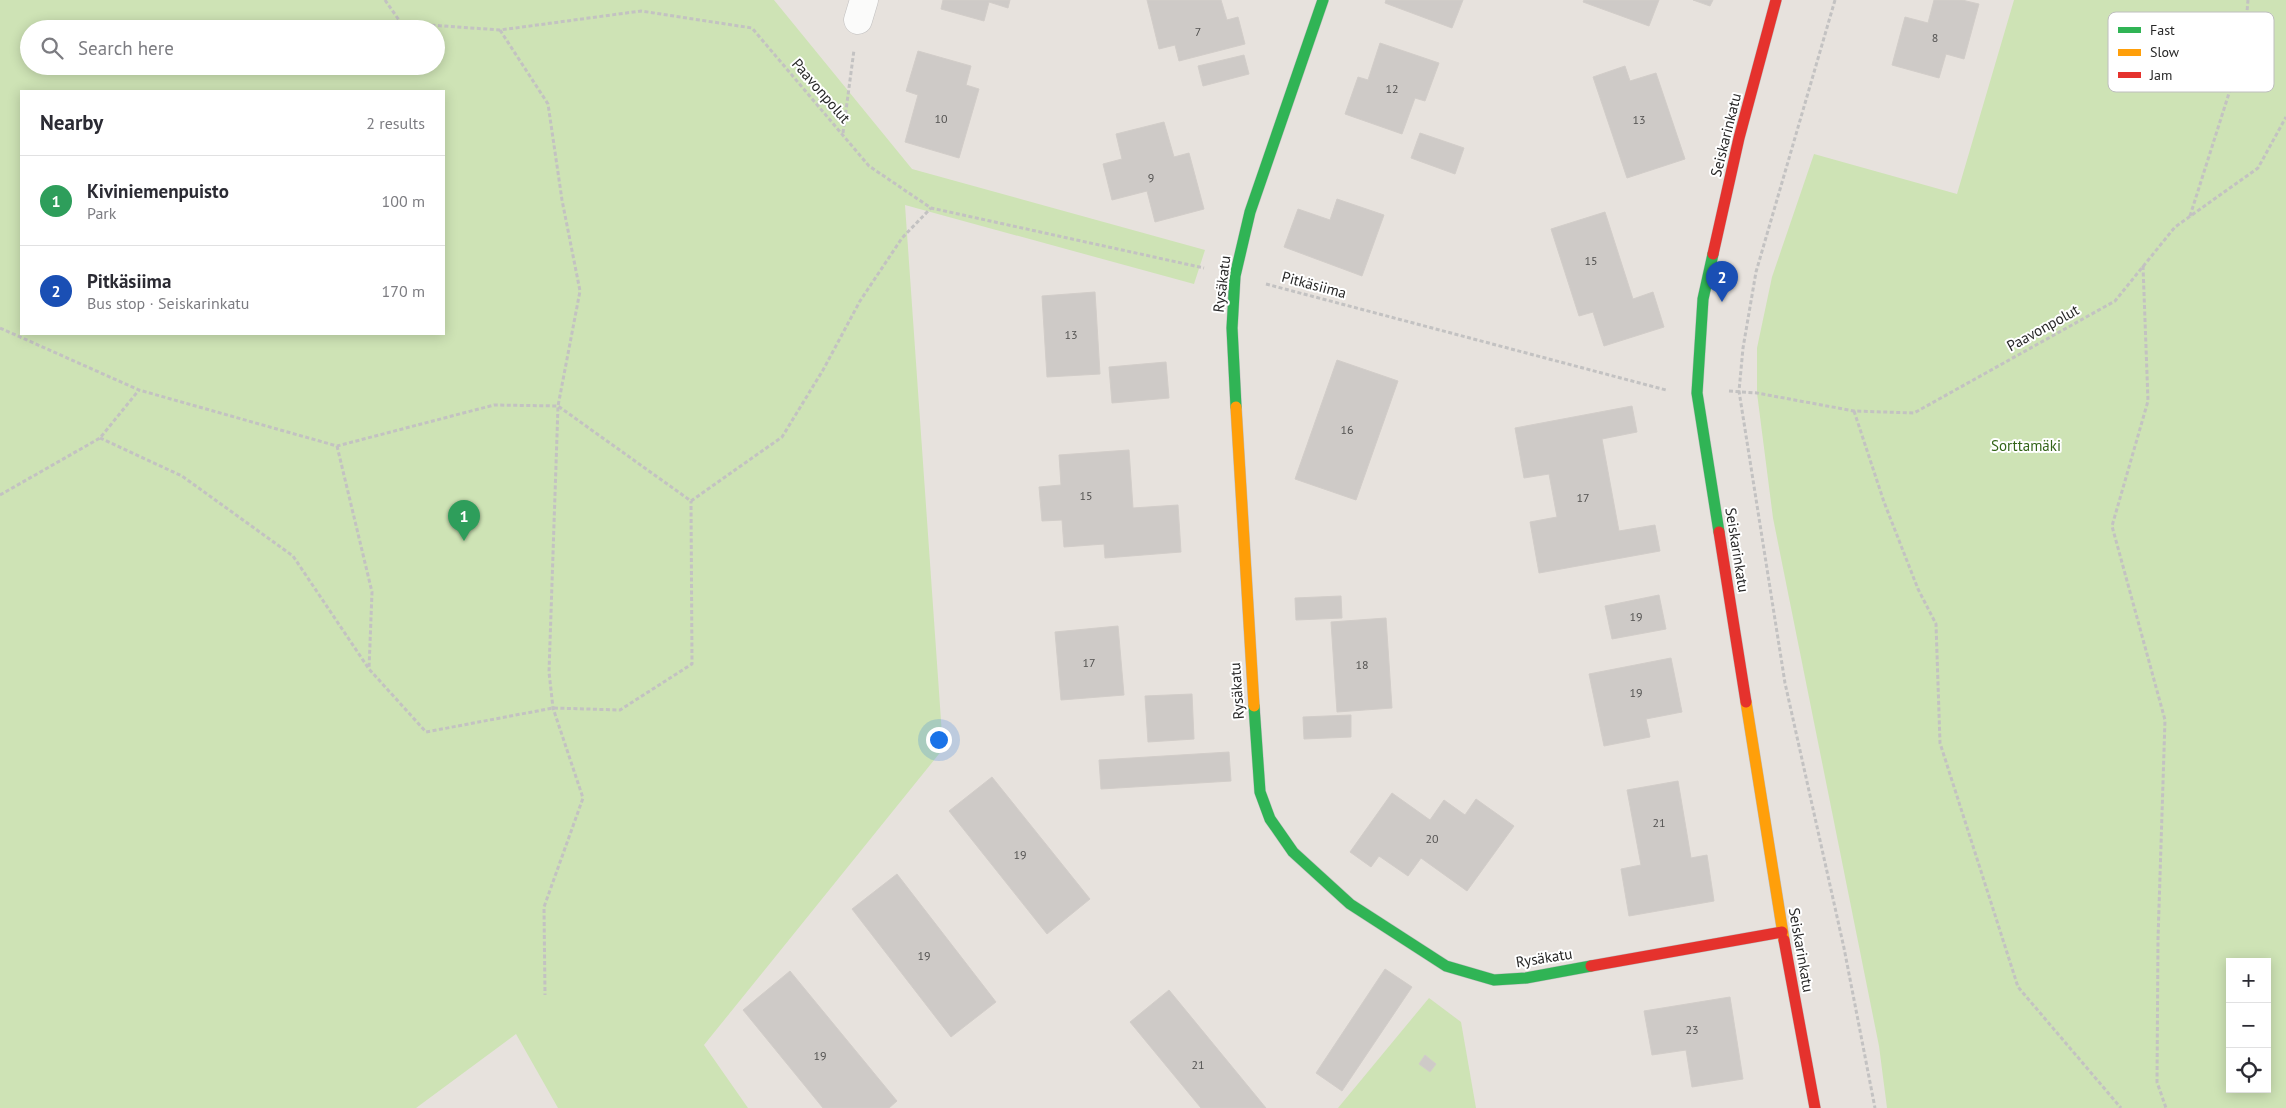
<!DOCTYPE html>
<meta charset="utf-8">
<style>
:root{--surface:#fff;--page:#f2f2f3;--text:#2b2b33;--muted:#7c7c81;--line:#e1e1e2;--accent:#db2777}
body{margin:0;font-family:"PT Sans",sans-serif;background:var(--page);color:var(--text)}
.controls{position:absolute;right:15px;bottom:15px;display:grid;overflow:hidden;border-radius:0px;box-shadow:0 2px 12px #0003}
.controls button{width:45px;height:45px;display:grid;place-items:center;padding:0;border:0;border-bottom:1px solid var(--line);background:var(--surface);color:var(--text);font:25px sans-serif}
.you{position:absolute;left:938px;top:739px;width:18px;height:18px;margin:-12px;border:4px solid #fff;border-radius:50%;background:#1a73e8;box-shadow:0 0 0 8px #1a73e833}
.badge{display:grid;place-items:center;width:32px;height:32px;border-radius:50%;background:var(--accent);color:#fff;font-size:16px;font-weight:700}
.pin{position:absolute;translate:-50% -41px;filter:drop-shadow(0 1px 2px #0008)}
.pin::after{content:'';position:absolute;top:26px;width:18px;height:15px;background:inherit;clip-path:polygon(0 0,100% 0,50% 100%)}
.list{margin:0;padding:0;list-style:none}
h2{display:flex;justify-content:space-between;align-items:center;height:65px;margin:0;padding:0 20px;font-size:21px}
h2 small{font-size:16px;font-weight:400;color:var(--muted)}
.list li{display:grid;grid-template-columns:32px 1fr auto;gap:15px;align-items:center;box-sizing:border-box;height:90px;padding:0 20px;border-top:1px solid var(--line)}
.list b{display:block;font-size:19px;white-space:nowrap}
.list p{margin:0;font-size:16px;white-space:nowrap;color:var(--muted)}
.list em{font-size:16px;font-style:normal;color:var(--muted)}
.icon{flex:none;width:28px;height:28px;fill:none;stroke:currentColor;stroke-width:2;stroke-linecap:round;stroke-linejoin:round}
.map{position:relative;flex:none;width:2286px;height:1108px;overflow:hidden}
.search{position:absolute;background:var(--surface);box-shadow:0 2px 12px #0003;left:20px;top:20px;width:425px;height:55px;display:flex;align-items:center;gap:12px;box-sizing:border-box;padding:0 18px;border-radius:28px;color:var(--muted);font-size:19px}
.panel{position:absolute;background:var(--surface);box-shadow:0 2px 12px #0003;left:20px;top:90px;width:425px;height:245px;border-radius:0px}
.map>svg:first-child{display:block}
</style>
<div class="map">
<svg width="2286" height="1108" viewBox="0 0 2286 1108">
<rect width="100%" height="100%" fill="#e7e2dd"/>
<g fill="#cee3b5" fill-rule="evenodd">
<path d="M0 0H774L912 169 1205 250 1194 284 905 205 943 749 704 1045 748 1108H558L516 1034 416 1108H0ZM29 29H436V66H29ZM444 91V334H21V91Z"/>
<path d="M2014 0H2286V1108H1887L1879 1046 1773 518 1757 393V348L1772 277 1814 154 1957 194ZM2230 962H2267V1089H2230Z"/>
<path d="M1429 998 1461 1022 1476 1108H1338Z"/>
</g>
<g fill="#cecac7" stroke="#d2cdc9">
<path d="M943 0H1010L1008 8 989 2 984 21 941 9Z"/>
<path d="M1147 0H1221L1227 20 1238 17 1245 44 1179 61 1175 45 1159 49Z"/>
<path d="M1386 0H1463L1452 28 1385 3Z"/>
<path d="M1584 0H1659L1649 26 1583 2Z"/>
<path d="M1693 0H1713L1710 6Z"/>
<path d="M1934 0H1962L1979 4 1964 59 1946 54 1939 78 1892 65 1905 17 1928 23Z"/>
<path d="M1380 43 1439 63 1425 101 1415 98 1402 134 1345 114 1358 77 1368 80Z"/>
<path d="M918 51 971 66 966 85 979 89 959 158 905 142 918 95 906 91Z"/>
<path d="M1244 55 1249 74 1203 86 1198 66Z"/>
<path d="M1625 66 1630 81 1656 73 1685 159 1627 178 1593 77Z"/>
<path d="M1164 122 1174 157 1189 153 1204 209 1155 222 1147 191 1112 200 1103 164 1122 159 1116 134Z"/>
<path d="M1420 133 1464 148 1455 174 1411 158Z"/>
<path d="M1337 199 1384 215 1362 276 1284 247 1298 209 1330 220Z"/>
<path d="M1605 212 1633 299 1653 292 1664 327 1604 346 1593 312 1579 316 1551 229Z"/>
<path d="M1095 292 1100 374 1047 377 1042 296Z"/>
<path d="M1337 360 1398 381 1356 500 1295 479Z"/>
<path d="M1166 362 1169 398 1112 403 1109 367Z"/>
<path d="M1632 406 1637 432 1602 439 1619 531 1655 525 1660 551 1539 573 1530 522 1557 517 1549 474 1524 478 1515 428Z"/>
<path d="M1129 450 1133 508 1178 505 1181 552 1105 558 1104 544 1064 547 1062 520 1042 521 1039 487 1061 485 1059 455Z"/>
<path d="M1659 595 1666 629 1612 639 1605 606Z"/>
<path d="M1341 596 1342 618 1296 620 1295 598Z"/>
<path d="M1386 618 1392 708 1337 712 1331 622Z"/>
<path d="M1118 626 1124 695 1061 700 1055 632Z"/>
<path d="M1671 658 1682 712 1646 719 1650 737 1604 746 1589 674Z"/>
<path d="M1192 694 1194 739 1148 742 1145 696Z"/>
<path d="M1351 715V737L1304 739 1303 717Z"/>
<path d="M1229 752 1231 781 1101 789 1099 760Z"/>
<path d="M992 777 1090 899 1047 934 949 811Z"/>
<path d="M1678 781 1691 858 1707 855 1714 901 1629 916 1621 869 1641 865 1627 790Z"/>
<path d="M1392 793 1430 820 1444 800 1465 815 1476 799 1514 826 1467 891 1421 858 1408 876 1379 856 1371 867 1350 852Z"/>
<path d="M897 874 996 1002 951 1037 852 909Z"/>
<path d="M1385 969 1412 987 1342 1091 1316 1073Z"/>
<path d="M790 971 897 1101 889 1108H823L743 1010Z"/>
<path d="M1169 990 1266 1108H1201L1130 1022Z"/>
<path d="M1730 997 1743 1079 1692 1087 1686 1050 1652 1055 1644 1011Z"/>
<path d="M1425 1055 1436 1064 1430 1072 1419 1064Z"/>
</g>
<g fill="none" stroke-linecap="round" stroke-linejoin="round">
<defs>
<path id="street" d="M858 20 864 0"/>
<g id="fast">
<path d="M1713 254 1703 299 1697 393 1719 532"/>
<path d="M1236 407 1232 328 1235 276 1250 212 1323 0"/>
<path d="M1254 706 1260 792 1270 819 1293 852 1350 904 1446 966 1494 980 1526 978 1591 966"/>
</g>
<g id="slow">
<path d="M1236 407 1254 706"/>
<path d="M1746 702 1784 940"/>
</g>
<g id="jam">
<path d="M1713 254 1739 138 1776 0"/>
<path d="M1719 532 1746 702"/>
<path d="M1784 940 1815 1108"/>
<path d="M1591 966 1782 932"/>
</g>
</defs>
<use href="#street" stroke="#c0bfbf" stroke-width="29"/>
<use href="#fast" stroke="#c0bfbf" stroke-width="12"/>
<use href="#slow" stroke="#c0bfbf" stroke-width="12"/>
<use href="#jam" stroke="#c0bfbf" stroke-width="12"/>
<g stroke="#c3c2c2" stroke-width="3" stroke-dasharray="4 2.5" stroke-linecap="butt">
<path d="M385 0 401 23 500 30 641 11 752 28 869 166 931 208 1204 268"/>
<path d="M1835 0 1756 272 1743 348 1739 391 1785 683 1844 948 1875 1108"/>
<path d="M500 30 548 104 562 200 580 291 558 406 549 672 553 708 583 798 544 907 545 995"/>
<path d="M843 133 854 50"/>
<path d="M2190 216 2244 46 2248 0"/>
<path d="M2143 266 2148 401 2112 526 2165 720 2158 939 2157 1082 2166 1108"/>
<path d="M1266 284 1666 390"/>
<path d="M0 328 139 390 337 446 494 405 558 406 691 501"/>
<path d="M1729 391 1757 393 1854 411 1914 413 2115 301 2175 227 2258 168 2286 117"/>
<path d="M1854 411 1884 502 1918 589 1936 624 1940 743 2018 987 2121 1108"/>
<path d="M100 438 182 476 293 556 369 669 426 732 553 708 620 710 692 664 691 501"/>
<path d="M337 446 372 592 369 669"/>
<path d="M0 495 100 438 139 390"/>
<path d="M691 501 782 437 823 370 860 301 902 238 931 208"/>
</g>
<use href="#street" stroke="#fbfbfa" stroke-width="28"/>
<use href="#fast" stroke="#30b455" stroke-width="11"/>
<use href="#slow" stroke="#ff9f0a" stroke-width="11"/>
<use href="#jam" stroke="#e5322d" stroke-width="11"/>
</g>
<g text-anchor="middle" stroke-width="4" stroke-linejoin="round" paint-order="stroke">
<g font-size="12" fill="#525150">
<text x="1198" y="36">7</text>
<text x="1935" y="42">8</text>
<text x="1392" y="93">12</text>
<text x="941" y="123">10</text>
<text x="1639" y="124">13</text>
<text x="1151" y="182">9</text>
<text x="1591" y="265">15</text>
<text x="1071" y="339">13</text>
<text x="1347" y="434">16</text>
<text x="1086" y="500">15</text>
<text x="1583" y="502">17</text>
<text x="1636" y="621">19</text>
<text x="1089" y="667">17</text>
<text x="1362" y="669">18</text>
<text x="1636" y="697">19</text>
<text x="1659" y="827">21</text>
<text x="1432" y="843">20</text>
<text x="1020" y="859">19</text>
<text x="924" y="960">19</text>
<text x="1692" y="1034">23</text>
<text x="820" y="1060">19</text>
<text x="1198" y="1069">21</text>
</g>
<g font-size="15" fill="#282828" stroke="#fff">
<text transform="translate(821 91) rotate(49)" y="5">Paavonpolut</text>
<text transform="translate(1726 135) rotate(-76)" y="5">Seiskarinkatu</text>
<text transform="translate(1222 284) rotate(-83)" y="5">Rysäkatu</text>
<text transform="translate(1314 285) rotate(15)" y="5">Pitkäsiima</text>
<text transform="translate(2043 328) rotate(-29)" y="5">Paavonpolut</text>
<text transform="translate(1737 550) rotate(81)" y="5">Seiskarinkatu</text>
<text transform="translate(1237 691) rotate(-94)" y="5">Rysäkatu</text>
<text transform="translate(1801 950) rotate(80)" y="5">Seiskarinkatu</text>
<text transform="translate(1544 958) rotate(-9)" y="5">Rysäkatu</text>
</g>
<g font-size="15" fill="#336418" stroke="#fff">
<text x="2026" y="451">Sorttamäki</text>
</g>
</g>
<rect x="2108" y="12" width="166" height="80" rx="8" fill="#fff" stroke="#bebebe" stroke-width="1"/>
<rect x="2118" y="27" width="23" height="6" fill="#30b455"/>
<rect x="2118" y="49" width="23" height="7" fill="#ff9f0a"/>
<rect x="2118" y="72" width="23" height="6" fill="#e5322d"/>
<g font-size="14" fill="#282828">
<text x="2150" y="35">Fast</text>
<text x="2150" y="57">Slow</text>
<text x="2150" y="80">Jam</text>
</g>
</svg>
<div class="controls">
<button>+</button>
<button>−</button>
<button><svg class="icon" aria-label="locate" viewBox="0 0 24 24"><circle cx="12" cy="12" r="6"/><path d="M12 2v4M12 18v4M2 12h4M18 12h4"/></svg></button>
</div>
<div class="you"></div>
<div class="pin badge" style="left:464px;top:541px;background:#2e9e5b">1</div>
<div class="pin badge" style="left:1722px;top:302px;background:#1a4fb4">2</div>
<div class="search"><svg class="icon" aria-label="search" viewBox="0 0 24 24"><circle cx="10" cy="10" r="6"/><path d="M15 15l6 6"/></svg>Search here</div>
<section class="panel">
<h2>Nearby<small>2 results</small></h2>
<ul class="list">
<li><span class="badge" style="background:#2e9e5b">1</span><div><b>Kiviniemenpuisto</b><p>Park</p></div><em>100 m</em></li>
<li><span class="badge" style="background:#1a4fb4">2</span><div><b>Pitkäsiima</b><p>Bus stop · Seiskarinkatu</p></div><em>170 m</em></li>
</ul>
</section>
</div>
